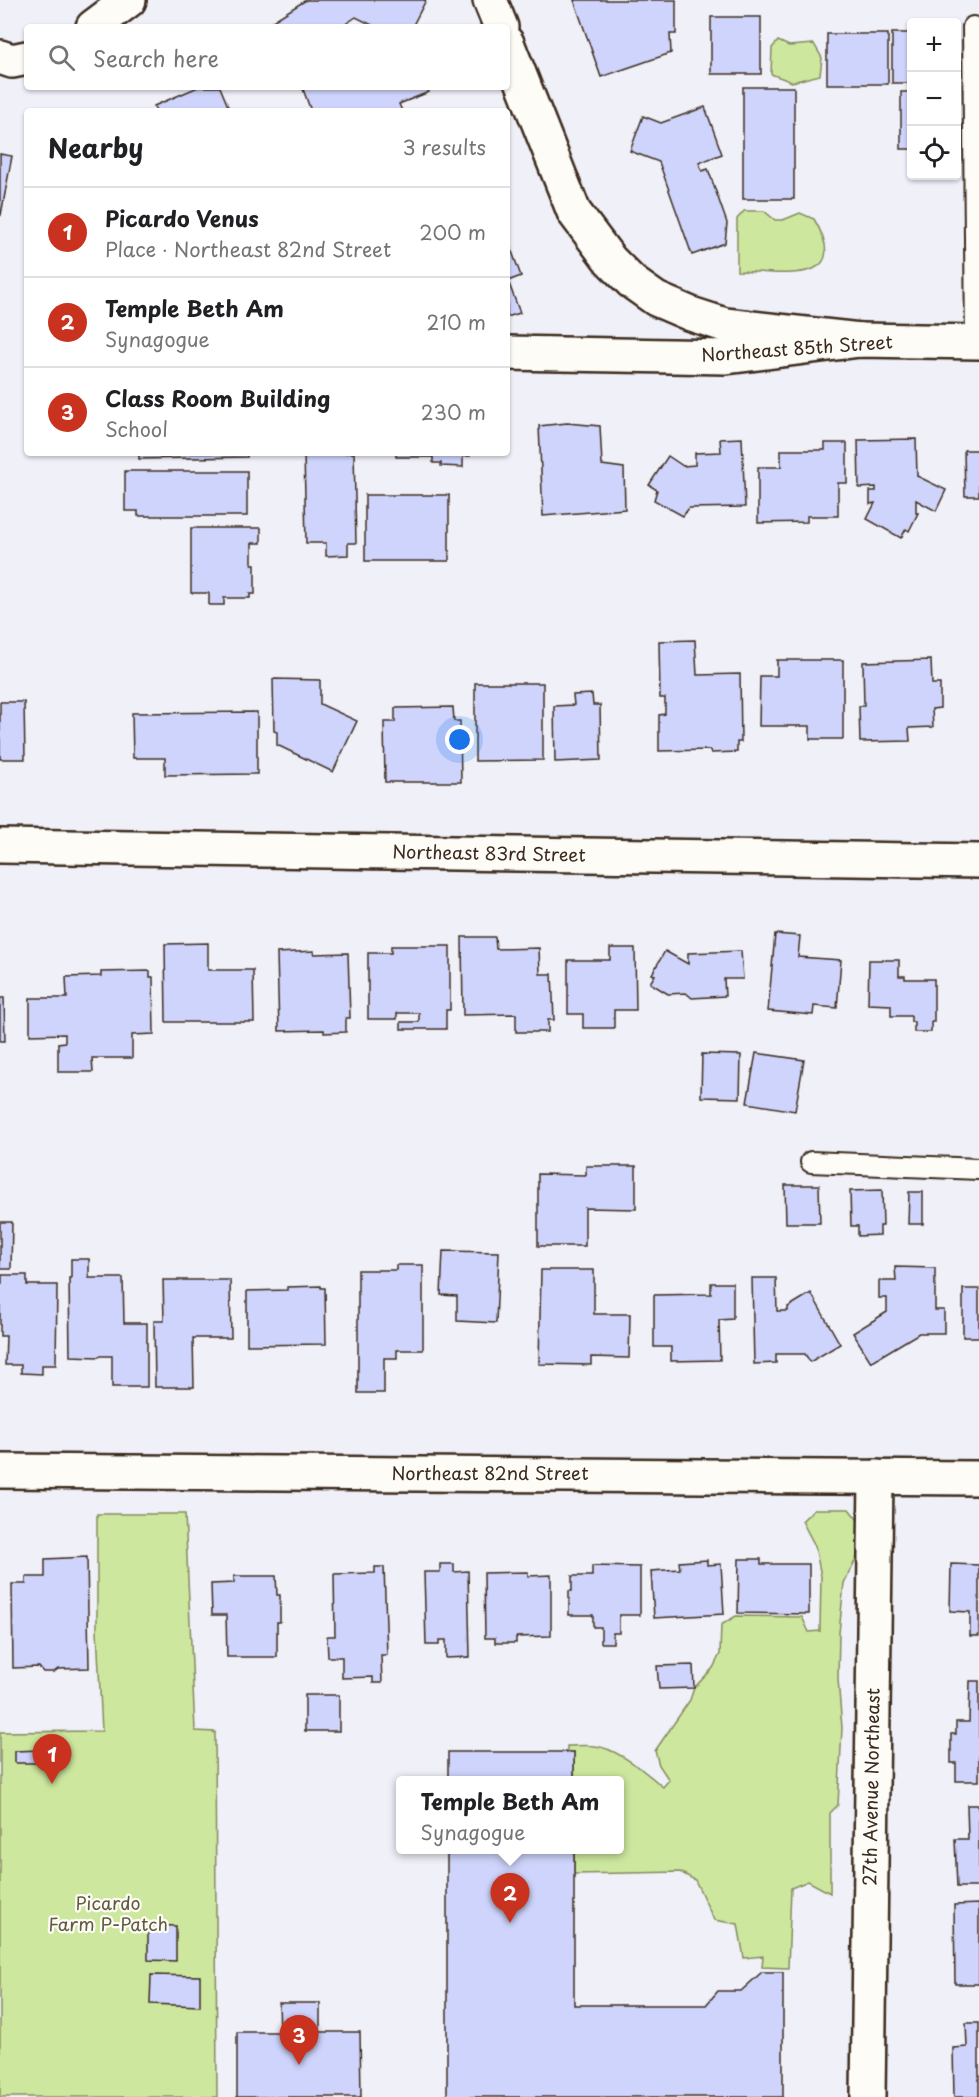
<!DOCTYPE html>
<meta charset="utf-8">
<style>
:root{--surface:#fff;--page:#f2f2f2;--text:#202124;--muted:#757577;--line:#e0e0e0;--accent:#c8321e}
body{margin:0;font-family:"Playpen Sans",sans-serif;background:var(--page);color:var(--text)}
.controls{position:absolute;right:18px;top:18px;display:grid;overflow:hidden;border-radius:6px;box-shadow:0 2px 4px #0004}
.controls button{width:54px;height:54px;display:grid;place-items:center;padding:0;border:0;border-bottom:2px solid var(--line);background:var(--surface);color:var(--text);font:30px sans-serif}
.you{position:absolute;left:460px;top:740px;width:21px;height:21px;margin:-15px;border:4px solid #fff;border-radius:50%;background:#1a73e8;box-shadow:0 0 0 9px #1a73e833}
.badge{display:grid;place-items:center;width:39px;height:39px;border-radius:50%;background:var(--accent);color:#fff;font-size:20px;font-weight:700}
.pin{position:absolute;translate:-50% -50px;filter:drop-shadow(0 2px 3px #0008)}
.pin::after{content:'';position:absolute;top:32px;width:21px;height:18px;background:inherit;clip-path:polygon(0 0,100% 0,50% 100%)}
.popup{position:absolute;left:396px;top:1776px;width:228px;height:78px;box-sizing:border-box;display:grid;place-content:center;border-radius:6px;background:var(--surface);filter:drop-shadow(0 2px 4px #0005);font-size:20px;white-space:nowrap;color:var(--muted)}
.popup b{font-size:22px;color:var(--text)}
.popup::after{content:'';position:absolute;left:50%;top:100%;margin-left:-12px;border:12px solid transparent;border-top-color:var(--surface)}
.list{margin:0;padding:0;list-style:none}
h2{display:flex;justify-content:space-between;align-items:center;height:78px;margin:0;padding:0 24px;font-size:26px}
h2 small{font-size:20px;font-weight:400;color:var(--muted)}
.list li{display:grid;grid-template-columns:39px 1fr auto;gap:18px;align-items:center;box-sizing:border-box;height:90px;padding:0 24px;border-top:2px solid var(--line)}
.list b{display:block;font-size:22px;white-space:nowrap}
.list p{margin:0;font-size:20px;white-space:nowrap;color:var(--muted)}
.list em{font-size:20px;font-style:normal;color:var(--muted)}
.icon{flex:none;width:33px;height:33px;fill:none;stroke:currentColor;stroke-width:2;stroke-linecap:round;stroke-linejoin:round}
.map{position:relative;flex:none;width:979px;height:2097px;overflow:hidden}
.search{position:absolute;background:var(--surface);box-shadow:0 2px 4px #0004;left:24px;top:24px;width:486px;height:66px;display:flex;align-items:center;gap:15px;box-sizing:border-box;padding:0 21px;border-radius:6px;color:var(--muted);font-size:22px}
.panel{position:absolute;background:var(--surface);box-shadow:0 2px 4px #0004;left:24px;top:108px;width:486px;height:348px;border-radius:6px}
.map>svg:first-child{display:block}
</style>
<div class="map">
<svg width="979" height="2097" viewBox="0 0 979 2097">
<rect width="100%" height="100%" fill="#eff0f8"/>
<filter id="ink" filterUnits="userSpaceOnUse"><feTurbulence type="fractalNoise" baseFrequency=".0167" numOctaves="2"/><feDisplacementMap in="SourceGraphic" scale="12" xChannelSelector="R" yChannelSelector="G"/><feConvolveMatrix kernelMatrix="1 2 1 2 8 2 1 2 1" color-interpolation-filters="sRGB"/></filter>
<g filter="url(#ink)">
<g fill="#cde89e" stroke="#84895e" stroke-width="1.5">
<path d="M778 41 789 46 814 44 822 58 820 75 792 82 771 74 772 48Z"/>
<path d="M744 211H764L775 220H783L800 213 814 219C855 288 778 272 737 271V219Z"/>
<path d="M814 1509H849L861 1524 857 1557 844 1583 839 1633 838 1679 842 1728 838 1805 830 1813V1893L808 1881 791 1888 788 1968 762 1967 763 1956 744 1958 738 1924 714 1920 695 1880 680 1872 574 1874V1850H620V1780H574V1752H567V1746C576 1746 586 1745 595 1746 616 1748 647 1773 663 1787L669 1780 659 1765 655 1751 690 1700 694 1688 713 1668 720 1654 721 1625 736 1616 802 1617 809 1632 820 1631 821 1576 815 1546 802 1521Z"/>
<path d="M97 1514H185L195 1731 215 1732 217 2097H0V1732L102 1731 97 1630Z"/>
</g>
<g fill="#ced4fc" stroke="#3b2a1e" stroke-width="1.5">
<path d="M306 0H426L412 27H376L356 17 341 27H263Z"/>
<path d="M574 0H676V34H670L671 53 601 77Z"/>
<rect x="711" y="17" width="50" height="57"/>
<rect x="892" y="33" width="20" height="50"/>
<rect x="827" y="34" width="61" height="50"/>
<path d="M198 87H220L230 111H156L154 106Z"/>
<path d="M307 87H427L429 92 399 104 402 111H311L303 89Z"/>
<rect x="743" y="87" width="51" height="112"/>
<rect x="901" y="92" width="11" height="57"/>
<path d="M705 107 722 154 699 163 702 171 708 169 727 223 725 243 692 255 659 162 630 151 643 116 661 123Z"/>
<path d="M0 154 12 156 1 215 0 214Z"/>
<path d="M507 238 521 276 508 281 520 313 507 317Z"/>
<path d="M567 423 600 426 602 465 624 468 625 509 543 516 539 426Z"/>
<path d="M742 438 745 507 689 508 683 516 654 500 657 490 649 485 668 456 683 466 695 465V453L721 452 720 439Z"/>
<path d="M916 439 917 476 946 490 936 511 916 500V513H918L909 531 906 529 901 538 867 519 875 503 870 504V491H876V487L859 488 858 440Z"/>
<path d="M825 443H847V483H838V516H807V522L758 523V467H781V450H825Z"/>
<path d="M964 450H979V496H965Z"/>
<path d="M139 453H247V457L139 459Z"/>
<path d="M304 453H354L356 543H348V555L326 556V543H306Z"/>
<path d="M396 453H470V456H463V467L441 466V463H433V457H396Z"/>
<path d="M125 471H247V516H138V511H125Z"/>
<rect x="365" y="495" width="84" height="66"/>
<path d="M191 528H261V543H252V564H255V594H250V598H224V605H209V593H191Z"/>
<path d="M695 640 697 675 740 674 741 742H737V752L711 753 710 750 659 751V715L665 714V698H660L659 641Z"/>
<path d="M777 660H843V739H810V726H759L760 676H777Z"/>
<path d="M931 660 932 684H940V708L932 709 933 727 909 728 910 741 860 742 859 706H864L863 662Z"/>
<path d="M273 679 320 680V704L357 721 333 772 277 745V732L274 731Z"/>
<path d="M475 683H543V760L475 761Z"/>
<path d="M592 694 593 705H600L601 760 555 762 554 706 574 705 573 695Z"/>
<path d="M0 702H24L25 759H0Z"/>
<path d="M453 707 454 721H460L461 782H385L384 722H395V708Z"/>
<path d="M257 712V774L165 775V758H133L132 713Z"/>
<path d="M775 934 800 936 798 957 841 960 837 1008 814 1006 813 1015 768 1011Z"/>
<path d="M462 937H495L496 949 539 948 540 974H552L554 1020H548V1032H516V1014L463 1015Z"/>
<path d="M208 943V970H253L254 1022H166L165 944Z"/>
<path d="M391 946H450V1010H446V1029H401V1022H419V1013H397V1019H368V953H391Z"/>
<path d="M610 948H635L636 1010H614V1028H583V1014H568V960H610Z"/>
<path d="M314 951V954L348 953 350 1018H346V1032L324 1033V1030L279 1031 277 953Z"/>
<path d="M665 951 688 964V953L741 951 743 979H724L725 996 692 998 686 993 668 994 650 983 655 975 652 974Z"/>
<path d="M869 960H899V976H905V979H934V1022H931V1032H914V1022H911V1016H891V1005L868 1004Z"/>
<path d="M150 971V977H153L154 1034 132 1035V1058H92L93 1072H58V1043L65 1042V1034L30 1035V998H67L66 977 101 976V972Z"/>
<path d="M0 998H4L5 1041H0Z"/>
<path d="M756 1053 804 1060 795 1111 747 1103Z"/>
<path d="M702 1054 741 1055 740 1098 701 1097Z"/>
<path d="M586 1166H636V1209L585 1208V1246H538V1174L586 1175Z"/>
<path d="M785 1185H819L820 1223H786Z"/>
<path d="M882 1190 883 1226H880V1235L858 1236V1226H851L850 1191Z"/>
<path d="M909 1192H923V1224H908Z"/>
<path d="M0 1222H12L11 1269H0Z"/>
<path d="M443 1251 499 1252 496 1323 457 1321V1296L441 1295Z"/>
<path d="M71 1259H89V1278H123L124 1323H147V1387H112V1356H99V1357L70 1356 69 1278H71Z"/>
<path d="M396 1265H423V1350H397V1358H384V1393H358V1270H396Z"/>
<path d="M895 1267 935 1268V1310H944V1333H919L871 1362 853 1333 887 1312V1298H879V1281H896Z"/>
<path d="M541 1270H594V1314H630L629 1358 591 1357V1365L539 1364Z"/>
<path d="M2 1275H27V1285H57L56 1365H42V1374L21 1373V1365H5L6 1336H0V1284H2Z"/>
<path d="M752 1278H776L777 1311H788V1307L811 1293 840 1344 810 1362 805 1354H776V1363L754 1364Z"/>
<path d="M163 1280H230L231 1338H193L194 1387H155L154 1321H164Z"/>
<path d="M711 1283H733V1319L719 1320 720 1360 671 1361V1347H654V1295L711 1294Z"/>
<path d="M321 1286V1288H325L326 1344 247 1345V1291L287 1290V1287Z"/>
<rect x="963" y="1289" width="16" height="48"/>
<path d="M87 1557 89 1668 58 1669 54 1672H43L39 1667 13 1668 12 1584H26V1577H45V1559Z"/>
<path d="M739 1559H761V1564H809V1614L738 1613Z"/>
<path d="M707 1560V1565L721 1564 724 1614 654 1618 651 1571 680 1569 679 1562Z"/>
<path d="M440 1564H454V1572L468 1571 470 1657 446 1658V1640H439V1645H426L424 1572H440Z"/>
<path d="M951 1564 979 1565V1636H970V1612L950 1611Z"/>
<path d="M592 1566 640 1567V1615H619V1633H613V1643H601V1627H593V1615H569V1591H572V1576H592Z"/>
<path d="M375 1567H384L387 1655H381L382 1683H373V1677L342 1678V1657H328L327 1636H335L334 1574 375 1573Z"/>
<path d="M528 1572V1576L551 1575V1636L516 1637V1643H495V1638H485L484 1573Z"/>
<path d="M234 1576H276L277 1595H280V1622H277V1657H227L226 1615H212L211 1584 234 1583Z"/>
<path d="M693 1665 694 1688 659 1689 657 1666Z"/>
<path d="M970 1681H979V1781H956V1763H951V1734H956V1722H969Z"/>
<rect x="305" y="1695" width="34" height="36"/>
<path d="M42 1750V1763H15V1751Z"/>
<rect x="448" y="1752" width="126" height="28"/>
<path d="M967 1805H979V1887H957L955 1839H968Z"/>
<path d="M447 1850H574V2005H706L718 1991H741L762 1972H783V2097H447Z"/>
<path d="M979 1904V1984H955L954 1905Z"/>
<path d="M148 1925 176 1926V1961L148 1960Z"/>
<path d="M151 1975 200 1976V2006L150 2004Z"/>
<path d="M279 2003H320V2032H360L361 2097H237V2032H280Z"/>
<path d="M966 2023H979V2097H954L953 2048 967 2047Z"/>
</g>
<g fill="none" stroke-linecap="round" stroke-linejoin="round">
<defs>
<g id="lane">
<path d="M973 27 976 342"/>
<path d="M811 1162 979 1169"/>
</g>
<g id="street">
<path d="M490 0 501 27"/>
<path d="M93 27 129 0"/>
<path d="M507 43 574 212 610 260 632 282 656 299 691 314 725 325 860 340"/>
<path d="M0 57 12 61 27 58"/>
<path d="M507 353 726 357 860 340 979 342"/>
<path d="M0 846 979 861"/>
<path d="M0 1471 979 1478"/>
<path d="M868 2097 876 1477"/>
</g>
</defs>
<use href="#lane" stroke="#3b2a1e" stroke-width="24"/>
<use href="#street" stroke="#3b2a1e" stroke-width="38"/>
<use href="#lane" stroke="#fdfcf7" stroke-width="20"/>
<use href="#street" stroke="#fdfcf7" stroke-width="33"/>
</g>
</g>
<g text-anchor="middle" stroke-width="4.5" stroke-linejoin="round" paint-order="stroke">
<g font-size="18" fill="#3b2a1e" stroke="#fdfcf7">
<text transform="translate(797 349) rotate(-4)" y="6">Northeast 85th Street</text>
<text transform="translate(489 854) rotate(1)" y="6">Northeast 83rd Street</text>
<text x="490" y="1480">Northeast 82nd Street</text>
<text transform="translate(872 1787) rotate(-89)" y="6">27th Avenue Northeast</text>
</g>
<g font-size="18" fill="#605a3e" stroke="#fdfcf7">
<text x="108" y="1910">Picardo<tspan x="108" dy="21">Farm P-Patch</tspan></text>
</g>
</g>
</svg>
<div class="controls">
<button>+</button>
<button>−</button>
<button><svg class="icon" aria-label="locate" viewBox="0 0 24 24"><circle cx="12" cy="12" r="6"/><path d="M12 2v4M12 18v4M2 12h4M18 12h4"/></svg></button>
</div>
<div class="you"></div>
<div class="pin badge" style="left:52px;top:1784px">1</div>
<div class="pin badge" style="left:510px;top:1923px">2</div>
<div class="popup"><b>Temple Beth Am</b>Synagogue</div>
<div class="pin badge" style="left:299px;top:2065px">3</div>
<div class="search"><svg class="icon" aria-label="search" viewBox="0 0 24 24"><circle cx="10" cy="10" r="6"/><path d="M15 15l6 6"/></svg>Search here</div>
<section class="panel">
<h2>Nearby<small>3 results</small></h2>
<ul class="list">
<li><span class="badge">1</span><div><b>Picardo Venus</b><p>Place · Northeast 82nd Street</p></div><em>200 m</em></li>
<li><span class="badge">2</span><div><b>Temple Beth Am</b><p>Synagogue</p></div><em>210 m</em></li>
<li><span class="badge">3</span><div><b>Class Room Building</b><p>School</p></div><em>230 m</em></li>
</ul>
</section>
</div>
